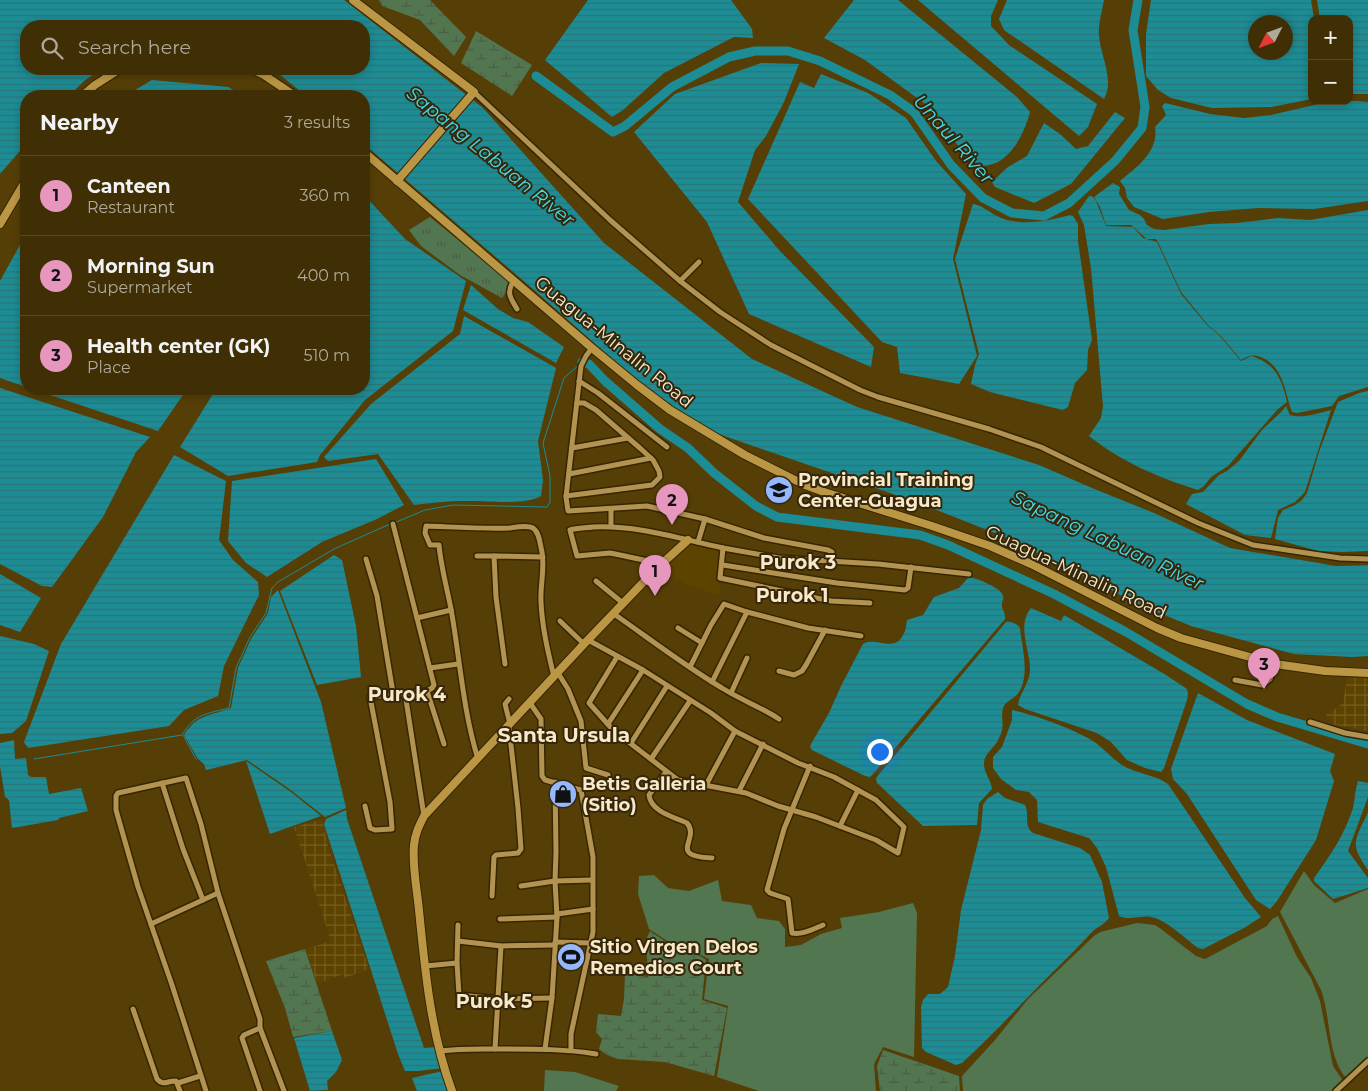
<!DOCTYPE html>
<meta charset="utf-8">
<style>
:root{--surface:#402f05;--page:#47370f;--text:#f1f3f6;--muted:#aea99a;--line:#594a27;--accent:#e797bd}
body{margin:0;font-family:Montserrat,sans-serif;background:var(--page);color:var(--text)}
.controls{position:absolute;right:15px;top:15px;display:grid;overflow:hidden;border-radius:10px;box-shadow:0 2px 8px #0003}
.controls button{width:45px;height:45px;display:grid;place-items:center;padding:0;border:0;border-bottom:1px solid var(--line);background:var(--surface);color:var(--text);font:25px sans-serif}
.compass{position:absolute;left:1248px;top:15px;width:45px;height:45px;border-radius:50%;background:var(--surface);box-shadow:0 2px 8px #0003;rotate:228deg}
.you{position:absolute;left:879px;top:751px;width:18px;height:18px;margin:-12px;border:4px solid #fff;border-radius:50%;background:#1a73e8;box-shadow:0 0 0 8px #1a73e833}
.badge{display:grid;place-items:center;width:32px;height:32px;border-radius:50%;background:var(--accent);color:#111;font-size:16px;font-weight:700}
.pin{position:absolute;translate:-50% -41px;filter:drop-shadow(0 1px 2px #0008)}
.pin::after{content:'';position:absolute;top:26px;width:18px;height:15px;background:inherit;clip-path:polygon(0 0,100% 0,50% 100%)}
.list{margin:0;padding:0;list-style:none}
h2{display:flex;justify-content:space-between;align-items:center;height:65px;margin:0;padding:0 20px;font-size:21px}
h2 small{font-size:16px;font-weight:400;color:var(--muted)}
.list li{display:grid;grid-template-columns:32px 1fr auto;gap:15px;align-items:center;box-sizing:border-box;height:80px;padding:0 20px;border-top:1px solid var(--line)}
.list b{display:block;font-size:19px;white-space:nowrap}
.list p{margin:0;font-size:16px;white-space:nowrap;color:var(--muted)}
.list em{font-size:16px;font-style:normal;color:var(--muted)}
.icon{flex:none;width:28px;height:28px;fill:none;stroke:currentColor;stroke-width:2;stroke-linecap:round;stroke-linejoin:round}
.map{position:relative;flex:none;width:1368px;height:1091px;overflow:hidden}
.search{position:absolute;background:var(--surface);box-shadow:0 2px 8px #0003;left:20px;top:20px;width:350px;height:55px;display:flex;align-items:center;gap:12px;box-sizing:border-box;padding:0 18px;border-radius:20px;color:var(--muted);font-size:19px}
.panel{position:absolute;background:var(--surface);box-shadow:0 2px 8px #0003;left:20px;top:90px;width:350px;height:305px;border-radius:20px}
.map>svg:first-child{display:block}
</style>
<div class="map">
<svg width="1368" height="1091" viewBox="0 0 1368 1091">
<defs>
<pattern id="industrial-grid" width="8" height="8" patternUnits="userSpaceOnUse" patternTransform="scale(1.25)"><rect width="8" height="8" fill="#5d4300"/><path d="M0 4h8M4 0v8" fill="none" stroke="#755e24"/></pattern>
<pattern id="wetland-marsh" width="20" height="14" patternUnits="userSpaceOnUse" patternTransform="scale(1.25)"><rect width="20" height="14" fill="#517650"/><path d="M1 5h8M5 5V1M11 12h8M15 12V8" fill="none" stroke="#4e5c45"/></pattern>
<pattern id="park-tufts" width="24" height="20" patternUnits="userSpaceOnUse" patternTransform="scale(1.25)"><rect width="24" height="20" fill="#517650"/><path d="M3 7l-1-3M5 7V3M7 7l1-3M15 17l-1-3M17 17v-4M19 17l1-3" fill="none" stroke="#4e5c45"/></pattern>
<pattern id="water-rules" width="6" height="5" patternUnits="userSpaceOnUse" patternTransform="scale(1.25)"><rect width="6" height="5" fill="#1c8c95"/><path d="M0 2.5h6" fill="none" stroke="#2c7476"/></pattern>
</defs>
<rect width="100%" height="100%" fill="#563f07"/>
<path fill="#5d4300" d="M686 540 722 549 718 585 721 586 718 595 688 585 663 573 656 567Z"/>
<g fill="url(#industrial-grid)">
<path d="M1347 678H1368V731L1332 724 1326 715 1343 703Z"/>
<path d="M322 819 328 846 369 969 345 978 343 974 317 984 306 949 331 941 294 827Z"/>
</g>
<g fill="#517650">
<path d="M1304 871 1314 885 1335 903 1368 889V1057L1346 1078C1327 1055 1331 1017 1321 990L1280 912Z"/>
<path d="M654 875 668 888 689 891 718 880 722 901 751 905 757 918 779 921 785 929V947L801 945 821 934 842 928 840 918 879 912 913 903 917 913 914 1057 883 1047 874 1064 876 1091H759L717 1077 728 1006 704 999 709 959 699 954 681 950 649 929 638 894 639 876Z"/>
<path d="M1278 916 1297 957 1311 978 1320 1001 1333 1066 1343 1081 1333 1091H963L962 1076 995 1040 1028 999 1094 936 1100 932 1137 923 1155 925 1161 929 1196 956 1205 959 1267 926 1272 919Z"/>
<path d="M545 1070 575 1072 619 1086 616 1091H544Z"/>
</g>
<g fill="url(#wetland-marsh)">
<path d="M379 0H430L466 37 454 56 420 20 382 6Z"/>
<path d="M476 31 532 65 512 96 461 63Z"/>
<path d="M650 931 679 951 700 956 706 960 702 1000 727 1008 714 1076 665 1062 618 1059 607 1055 599 1049 602 1039 596 1032 598 1014 621 1016 624 999 625 974 648 977 646 940Z"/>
<path d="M305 949 332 1031 293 1037 285 1008 266 961Z"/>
<path d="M883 1050 959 1076 960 1091H880L877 1066Z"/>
</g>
<path fill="url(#park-tufts)" d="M430 217 513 285 502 298 460 275 421 246 409 230Z"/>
<g fill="url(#water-rules)" fill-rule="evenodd">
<path d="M0 0H344L483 108 604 243 752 359 857 407 1039 465 1092 488 1154 513 1230 548 1336 566 1368 565V656L1352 657 1294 654 1191 626 1138 604 1010 539 919 503 704 429 638 382 532 288 364 144V96H306L273 69H364V26H26V69H101L84 81 69 96H26V144L0 174Z"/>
<path d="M588 0H731L752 29 753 38 734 37 664 73 623 110 612 117 545 60Z"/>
<path d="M854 0H898L1017 97 1030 112C1025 131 1015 152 998 162 992 165 982 166 975 168L928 106 865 60 824 38Z"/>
<path d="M918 0H998L991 16V26L1009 45 1097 104 1088 127 1079 136Z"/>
<path d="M1007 0H1104C1102 11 1098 24 1099 35 1100 55 1115 80 1104 99L1004 30 999 19Z"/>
<path d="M1151 0H1311L1314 19H1312V99L1271 107 1212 108 1171 98 1158 90 1146 76V34ZM1286 22V52H1256V22Z"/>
<path d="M1317 0H1368V94H1349V19H1320Z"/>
<path d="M761 63 799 64 784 102 766 136 755 150 738 202 779 250 874 347 871 367 749 314 707 222 634 132 675 94Z"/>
<path d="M821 74 868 93 906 118 936 161 966 194 953 259 977 356 959 384 900 373 897 347 882 342 748 199 800 82 814 88Z"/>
<path d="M152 80 228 87 244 96H125Z"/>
<path d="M1355 101 1368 102V201L1314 209 1259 208 1209 212 1163 219 1134 207 1127 198 1125 188 1120 181C1137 167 1159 152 1155 127L1166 115 1162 106 1165 103 1210 114 1244 118 1271 115 1319 104Z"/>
<path d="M1115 112 1125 118 1071 184 1034 203 995 187 992 182 1008 167 1027 156 1044 123 1060 134 1076 149 1088 146Z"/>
<path d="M1113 183 1120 187 1119 194 1129 210 1140 215 1144 219 1147 225 1154 229 1164 230 1209 224 1237 223 1278 218 1310 220 1368 210V387L1339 396 1332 406 1297 413 1292 412C1285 393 1284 368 1263 358 1254 354 1249 355 1241 360L1221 336 1208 325 1181 292 1158 242 1156 239H1147L1131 225H1106L1100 207 1094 197Z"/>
<path d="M364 195 405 239 466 281 453 331 365 400 320 455 317 462 228 476 180 447 216 389H364Z"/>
<path d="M1089 196H1092L1096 201 1106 226 1133 227 1143 238 1157 242 1181 294 1207 325 1219 335 1241 361 1251 356C1275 363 1282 379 1287 402L1278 409 1228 466 1211 477 1204 486 1198 490C1157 477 1122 462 1089 436L1101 418 1103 406 1091 268 1084 225 1078 212Z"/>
<path d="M973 204C982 205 989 212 997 216 1016 227 1050 221 1070 215L1073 216 1078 224V241L1092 340 1088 350 1087 370 1075 383 1068 407 1063 410 990 392 971 384 975 365 979 354 955 259Z"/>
<path d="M21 243 26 245V387L0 378V281Z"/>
<path d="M471 285 498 309 513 318 528 322 564 347 556 363 463 310Z"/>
<path d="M464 316 556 368 538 441 543 480 541 496C526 506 483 500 464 501 447 501 431 503 414 505L378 454 328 461 324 457 371 404 460 334Z"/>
<path d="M0 388 150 437 136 452 103 517 52 587 42 586 0 564Z"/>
<path d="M32 389H187L158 431Z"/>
<path d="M1368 391V551L1342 552 1318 551 1275 539 1278 518 1283 510 1295 505 1302 500 1307 493 1319 452 1338 402 1359 393Z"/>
<path d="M1286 406 1290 415C1301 419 1319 413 1331 410L1305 492 1295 502 1278 510 1271 538 1245 535 1186 504 1192 494 1203 492 1219 475 1227 471 1239 461 1262 430 1282 411Z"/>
<path d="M174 455 226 481 219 540 233 560 258 582 259 595 224 666 218 696 184 710 169 726 28 748 24 742 61 644Z"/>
<path d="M376 459 404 505 377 519 322 542 267 577 246 563 228 541 232 481Z"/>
<path d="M334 555 342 560 356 626 361 677 317 685 280 591Z"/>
<path d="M0 574 41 598 20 632 0 625Z"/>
<path d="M969 577C976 578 1002 588 1003 596 1004 600 1002 600 1002 604 1001 609 1006 613 1005 619L873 774 870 777 865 776 812 750 810 747 811 744 829 713 841 686 863 644C875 636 895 653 903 635 906 631 906 625 907 620L923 615 934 597 959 588Z"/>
<path d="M278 590 321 702 346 808 325 817 288 788 247 760 206 770 204 764 198 759 184 735C197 714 210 716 231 708L238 668 251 639 268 613 271 597Z"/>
<path d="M1031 608 1061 621 1064 615 1166 675 1187 689 1188 694 1187 700 1164 768 1161 772 1145 768 1127 760 1111 742 1097 733 1025 709 1018 705C1019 695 1029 684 1030 671 1031 651 1016 626 1031 608Z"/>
<path d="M1006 622C1010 621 1018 624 1020 628 1022 648 1030 674 1019 692 1015 699 1005 701 1003 708 1000 719 1006 725 999 738 996 747 983 754 984 764 984 773 991 780 992 789L979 803 977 825 923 826 877 783 876 778Z"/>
<path d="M0 636 34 644 49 651 26 721 12 733 0 734Z"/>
<path d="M1198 693 1247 720 1335 754 1330 771 1334 781 1316 840 1277 901 1270 909 1256 900 1187 794 1173 779 1171 769Z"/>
<path d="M1012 710C1035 715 1068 727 1088 738 1101 745 1110 757 1122 765 1136 774 1154 774 1168 784L1245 898 1261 917 1244 928 1203 949 1198 948C1186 939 1165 919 1151 917 1140 915 1129 921 1119 916L1106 867 1097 848 1089 838 1038 822 1037 800 1029 792 1016 790 1001 779 993 768V757L1002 747 1012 720Z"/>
<path d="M14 740 15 759 26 758 28 775 31 777H46L49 794 81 788 88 811 59 818 58 820 12 828 9 800 5 797 0 766V743Z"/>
<path d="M246 761 291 792 321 816 270 834Z"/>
<path d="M1358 781 1368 783V797L1348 851 1368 878V888L1333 899 1314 881V878C1330 856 1345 834 1353 808 1355 799 1355 790 1358 781Z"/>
<path d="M998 792 1005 798 1025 805C1030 815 1023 825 1033 833L1080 848 1090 855 1102 882 1109 918C1105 924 1097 927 1092 932 1072 954 1050 974 1030 995 1008 1018 986 1041 962 1063L956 1065 926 1052 922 1048 921 1007 923 1000 928 994H940L948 987 955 956 961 910 981 830 983 805 987 799Z"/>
<path d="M346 810 347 819 424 1048 436 1047 443 1068 418 1071H405L398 1054 324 824 326 819Z"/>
<path d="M1368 812V870C1349 843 1355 841 1368 812Z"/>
<path d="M332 1031 342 1060 336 1072 327 1081 328 1090 310 1091 294 1038Z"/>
<path d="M443 1071 450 1091H417L412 1078Z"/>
</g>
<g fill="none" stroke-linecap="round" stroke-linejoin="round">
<g stroke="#1c8c95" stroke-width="1">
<path d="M394 523 425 510 453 505 547 507 550 502V476L543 443 564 378 580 364"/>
<path d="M183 735 196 759"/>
<path d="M34 759 182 735C196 713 206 714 229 708L236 668 250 637 266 613 272 588 278 582 334 549 390 524"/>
</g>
<g stroke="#1c8c95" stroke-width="9">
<path d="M536 76 613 132 625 126 672 87 729 57 755 51H788L820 61 890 95 914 112 951 165 983 198 1012 213 1044 216 1069 203 1115 161 1142 128 1145 107 1133 30 1138 0"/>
<path d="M582 362 589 364 605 381 660 429 688 448 714 473 756 506 777 517 920 535 948 545 1054 594 1126 632 1247 704 1277 717 1368 744"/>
</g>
<defs>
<g id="street">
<path d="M474 92 610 220 680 281 720 312 771 345 860 390 878 397 989 429 1041 447 1198 523 1253 545 1340 558 1368 559"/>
<path d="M514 280C506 293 510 297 517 309"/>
<path d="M680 281 699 262"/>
<path d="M592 348 586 356 581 366 566 497 568 511 647 506 705 519 764 538 828 550 832 552V561"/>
<path d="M579 381 598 393 667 447"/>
<path d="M572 448 628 438"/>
<path d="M569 474 651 458"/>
<path d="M566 496 652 485 660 477 659 471 653 460 641 449 596 410 584 403H577"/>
<path d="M611 509V526"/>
<path d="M698 542 705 519"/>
<path d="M723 548 779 558 878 564 969 574"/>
<path d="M477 556H494"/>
<path d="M366 559 377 596 393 693"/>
<path d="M723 565 837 583 905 590 908 588 911 567"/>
<path d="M656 569 648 561 620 555 610 553 577 556 570 530C577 528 586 528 593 527 639 525 680 539 723 548L720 578 831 601 870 603"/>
<path d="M596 581 624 604"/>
<path d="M614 614C650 639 685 666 722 688 741 700 761 707 779 719"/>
<path d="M417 618 451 610"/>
<path d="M560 621 584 644"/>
<path d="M678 628 702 643"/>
<path d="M588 640 643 670 711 713 735 731 798 763 834 777 876 800 904 827 898 853 876 840 816 817 778 806 746 793 678 780 613 730 589 703 617 657"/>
<path d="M505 664 496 597 494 556 543 557"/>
<path d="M690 667 711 625 724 604 747 612 808 628 861 636"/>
<path d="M430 668 458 664"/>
<path d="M779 671 794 675 802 671 806 665 825 630"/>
<path d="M558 673 568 689 581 721 586 768 608 775"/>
<path d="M1235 680 1262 685 1270 679 1275 664"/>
<path d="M712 682 747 612"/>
<path d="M427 691 444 744"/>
<path d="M405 693 424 816"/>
<path d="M731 693 747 658"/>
<path d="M509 699 505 704 510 724"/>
<path d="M530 703 541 719 542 776 545 780 581 790 593 857V932L571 1034V1050"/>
<path d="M1310 722 1345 733 1368 737"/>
<path d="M608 724 643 670"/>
<path d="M631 743 667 686"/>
<path d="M478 759C463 711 460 659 451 609 447 588 441 567 439 545H430L425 533 426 526C454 527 482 529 510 528 517 527 527 525 533 528 540 533 540 545 542 552 545 569 540 585 541 602 542 627 548 652 554 677"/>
<path d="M651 759 690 701"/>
<path d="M810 766 784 829 767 890 770 893 788 899 792 933C802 935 813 929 823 925"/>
<path d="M666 772 649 795C651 812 674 817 687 823 701 839 666 856 712 858"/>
<path d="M162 783 183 849 203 900"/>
<path d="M706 785 735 731"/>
<path d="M739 791 763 744"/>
<path d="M365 806 370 828 375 830 392 829 390 802 370 697 427 691 432 688 434 685 393 524"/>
<path d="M840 826 858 790"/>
<path d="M521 886 555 881 592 880"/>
<path d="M492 896 494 857 496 855 518 853 521 849 518 808 509 727"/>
<path d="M557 914 593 909"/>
<path d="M500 919 557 917"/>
<path d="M151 924 218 893"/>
<path d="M458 925 457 963 459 995 499 999 552 998"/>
<path d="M458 941 501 946 555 945"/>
<path d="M555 942 591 943"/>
<path d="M425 966 457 963"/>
<path d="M133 1009 157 1079C164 1087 168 1080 176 1081L180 1091"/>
<path d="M260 1028 244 1035 242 1038 260 1091"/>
<path d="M495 1049 501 946"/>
<path d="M545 1049 552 998 557 917 555 881 556 852 555 782"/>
<path d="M440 1051C462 1048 484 1049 506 1049 536 1049 566 1049 596 1054"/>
<path d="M178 1083 200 1076"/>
<path d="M206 1091 172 985 138 887 116 810V796L118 793 186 778 201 824 218 893 260 1019V1028L284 1091"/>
<path d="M1336 1091 1368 1061"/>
</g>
<g id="secondary">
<path d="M353 0 474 92 397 181"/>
<path d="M252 69 264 75 295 96"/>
<path d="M82 96 95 85 120 69"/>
<path d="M364 152 592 348 637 385 670 410 745 455 805 485 824 492 932 526 990 546 1031 564 1157 628 1181 638 1275 664 1325 671 1368 673"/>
<path d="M0 224 26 180"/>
<path d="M452 1091C431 1034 425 971 419 910 417 889 412 866 414 845 415 834 419 826 424 816L584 644 656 569 688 540"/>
</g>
</defs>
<use href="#street" stroke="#362602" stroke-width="8"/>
<use href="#secondary" stroke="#362602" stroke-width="10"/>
<use href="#street" stroke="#b39351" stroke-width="5"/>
<use href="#secondary" stroke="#bb9645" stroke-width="8"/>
</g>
<defs>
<symbol id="school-disc" viewBox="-11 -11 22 22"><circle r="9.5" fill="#94b7fd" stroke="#34270b"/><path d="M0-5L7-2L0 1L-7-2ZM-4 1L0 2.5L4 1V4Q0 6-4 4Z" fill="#111"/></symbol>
<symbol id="shop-disc" viewBox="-11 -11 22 22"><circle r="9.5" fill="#94b7fd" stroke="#34270b"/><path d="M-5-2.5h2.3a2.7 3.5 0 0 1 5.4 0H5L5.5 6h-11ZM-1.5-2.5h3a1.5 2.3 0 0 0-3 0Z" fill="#111"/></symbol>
<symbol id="stadium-disc" viewBox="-11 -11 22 22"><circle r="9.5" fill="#94b7fd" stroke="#34270b"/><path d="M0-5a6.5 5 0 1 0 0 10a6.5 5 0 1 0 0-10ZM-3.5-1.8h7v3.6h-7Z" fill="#111"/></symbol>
</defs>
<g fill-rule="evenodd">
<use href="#school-disc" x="763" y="474" width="32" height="32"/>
<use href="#shop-disc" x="547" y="778" width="32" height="32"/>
<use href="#stadium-disc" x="555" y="941" width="32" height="32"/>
</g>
<g text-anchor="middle" stroke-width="4" stroke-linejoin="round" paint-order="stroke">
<g font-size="18" fill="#fae9c8" stroke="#34270b">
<text transform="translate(614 342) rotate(39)" y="6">Guagua-Minalin Road</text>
<text transform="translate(1076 572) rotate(25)" y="6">Guagua-Minalin Road</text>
</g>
<g font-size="18" font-weight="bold" fill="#fae9c8" stroke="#34270b" text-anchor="start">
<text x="798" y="486">Provincial Training<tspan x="798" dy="21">Center-Guagua</tspan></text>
<text x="582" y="790">Betis Galleria<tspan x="582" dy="21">(Sitio)</tspan></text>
<text x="590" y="953">Sitio Virgen Delos<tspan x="590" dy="21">Remedios Court</tspan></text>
</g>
<g font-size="19" font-style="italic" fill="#45dbe9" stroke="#34270b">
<text transform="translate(954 139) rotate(49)" y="7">Unaul River</text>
<text transform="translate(491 156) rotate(39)" y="7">Sapang Labuan River</text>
<text transform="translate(1108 540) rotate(25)" y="7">Sapang Labuan River</text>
</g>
<g font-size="19" font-weight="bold" fill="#fae9c8" stroke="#34270b">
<text x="798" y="569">Purok 3</text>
<text x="792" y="602">Purok 1</text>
<text x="407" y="701">Purok 4</text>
<text x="494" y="1008">Purok 5</text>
</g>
<g font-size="20" font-weight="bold" fill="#fae9c8" stroke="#34270b">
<text x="564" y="742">Santa Ursula</text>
</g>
</g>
</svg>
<div class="controls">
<button>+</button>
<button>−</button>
</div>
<svg class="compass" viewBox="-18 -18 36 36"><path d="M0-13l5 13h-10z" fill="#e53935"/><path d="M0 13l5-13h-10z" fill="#aea99a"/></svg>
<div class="you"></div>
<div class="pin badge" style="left:655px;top:596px">1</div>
<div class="pin badge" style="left:672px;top:525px">2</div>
<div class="pin badge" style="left:1264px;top:689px">3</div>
<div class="search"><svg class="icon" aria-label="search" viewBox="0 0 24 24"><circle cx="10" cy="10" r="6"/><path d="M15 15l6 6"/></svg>Search here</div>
<section class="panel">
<h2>Nearby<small>3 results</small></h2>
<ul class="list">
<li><span class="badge">1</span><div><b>Canteen</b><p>Restaurant</p></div><em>360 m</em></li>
<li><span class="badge">2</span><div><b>Morning Sun</b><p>Supermarket</p></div><em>400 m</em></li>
<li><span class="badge">3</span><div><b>Health center (GK)</b><p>Place</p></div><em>510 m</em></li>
</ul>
</section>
</div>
